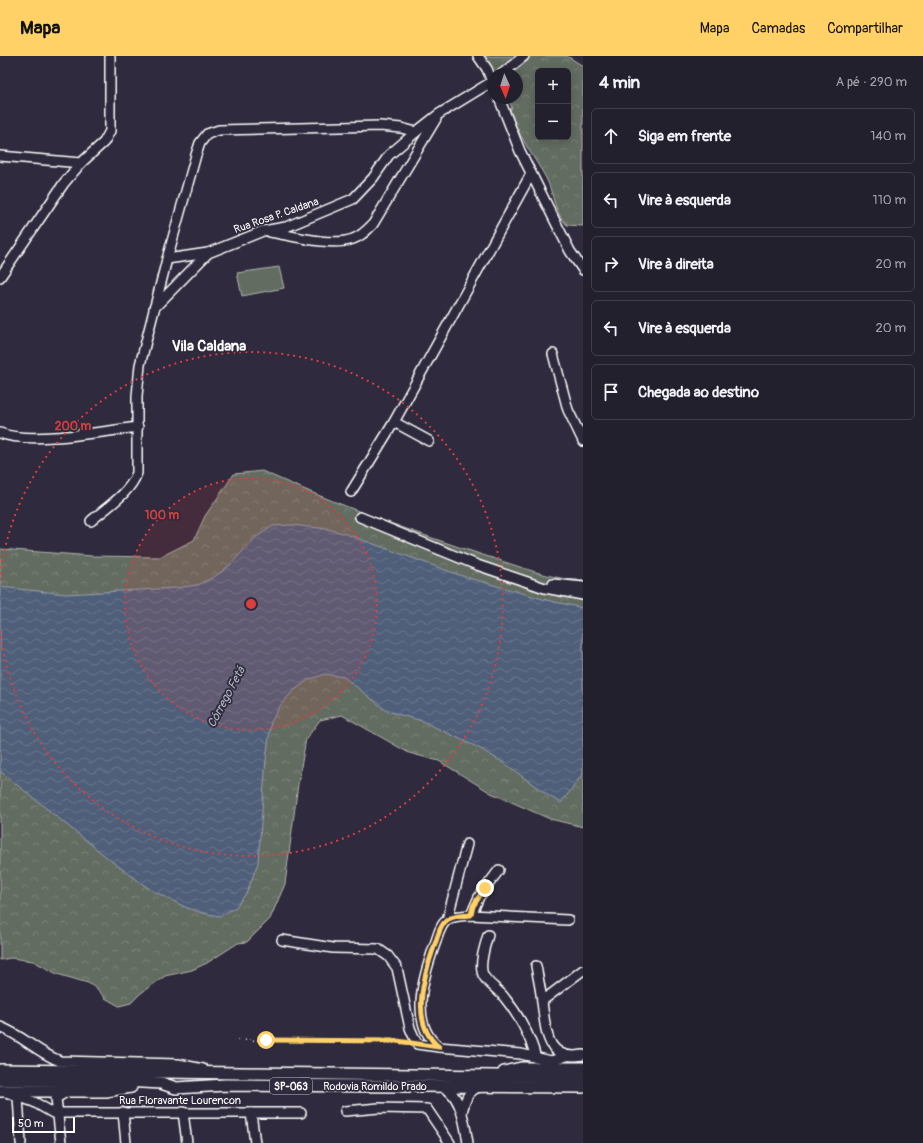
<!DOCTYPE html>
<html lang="pt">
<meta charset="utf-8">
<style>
:root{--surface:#23202e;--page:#2f2d3a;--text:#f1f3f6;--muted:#a3a3aa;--line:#403e4a;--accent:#ffd166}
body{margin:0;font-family:Pangolin,sans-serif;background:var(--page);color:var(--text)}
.controls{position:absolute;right:12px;top:12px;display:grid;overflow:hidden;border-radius:6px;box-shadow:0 2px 10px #0003}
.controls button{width:36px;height:36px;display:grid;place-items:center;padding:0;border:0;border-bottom:1px solid var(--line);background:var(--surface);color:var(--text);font:20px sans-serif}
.compass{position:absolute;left:487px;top:12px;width:36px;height:36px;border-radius:50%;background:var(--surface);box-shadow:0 2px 10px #0003;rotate:177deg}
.scale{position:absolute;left:12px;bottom:10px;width:63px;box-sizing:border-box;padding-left:4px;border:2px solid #fff;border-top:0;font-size:11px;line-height:14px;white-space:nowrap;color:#fff;-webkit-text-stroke:3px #2f2a3d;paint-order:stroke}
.stop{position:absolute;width:12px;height:12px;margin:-9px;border:3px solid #ffd166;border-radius:50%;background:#fff}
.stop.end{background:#ffd166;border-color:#fff;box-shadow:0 1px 4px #0008}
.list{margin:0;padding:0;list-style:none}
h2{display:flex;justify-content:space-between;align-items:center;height:52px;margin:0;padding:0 16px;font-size:17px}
h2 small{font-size:13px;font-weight:400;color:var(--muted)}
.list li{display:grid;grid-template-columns:26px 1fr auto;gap:12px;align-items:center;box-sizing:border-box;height:56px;margin:0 8px 8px;padding:0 8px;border:1px solid var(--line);border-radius:6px}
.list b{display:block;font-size:15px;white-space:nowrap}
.list em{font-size:13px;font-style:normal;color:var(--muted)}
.icon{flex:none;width:22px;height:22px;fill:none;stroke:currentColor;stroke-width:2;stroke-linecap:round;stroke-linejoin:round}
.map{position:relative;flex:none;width:583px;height:1087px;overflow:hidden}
header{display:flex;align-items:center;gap:24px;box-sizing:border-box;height:56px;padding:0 20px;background:var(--accent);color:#111}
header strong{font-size:19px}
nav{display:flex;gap:22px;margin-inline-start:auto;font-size:14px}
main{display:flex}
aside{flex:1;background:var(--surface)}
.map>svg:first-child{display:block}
</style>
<header>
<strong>Mapa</strong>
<nav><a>Mapa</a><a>Camadas</a><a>Compartilhar</a></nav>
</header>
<main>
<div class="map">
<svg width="583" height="1087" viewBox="0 0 583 1087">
<defs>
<pattern id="forest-crowns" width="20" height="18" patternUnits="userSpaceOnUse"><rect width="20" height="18" fill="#646c60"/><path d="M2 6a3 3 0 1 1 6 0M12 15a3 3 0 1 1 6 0" fill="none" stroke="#7b8278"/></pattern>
<pattern id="water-waves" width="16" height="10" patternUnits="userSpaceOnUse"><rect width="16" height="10" fill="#505e79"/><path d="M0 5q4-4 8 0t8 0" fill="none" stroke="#6a768d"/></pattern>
</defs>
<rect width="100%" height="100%" fill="#2f2a3d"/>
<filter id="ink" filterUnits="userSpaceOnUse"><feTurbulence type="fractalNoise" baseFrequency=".025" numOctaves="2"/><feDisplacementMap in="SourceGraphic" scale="8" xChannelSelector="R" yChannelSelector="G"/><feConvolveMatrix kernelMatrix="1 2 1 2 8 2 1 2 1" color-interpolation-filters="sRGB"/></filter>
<g filter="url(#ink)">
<g fill="url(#forest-crowns)" stroke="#b2b6b0" fill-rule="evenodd">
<path d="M477 0H567L583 10V170L567 169C554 157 554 138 546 122 533 99 517 79 510 53L512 52 508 42H517V18H493ZM538 15H568V81H538Z"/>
<path d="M262 415C335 448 412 476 489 501 516 509 555 525 583 524V771L550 763 491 737 439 705 409 697 342 659 320 664 306 683 298 728 285 828 270 863 247 886 238 887 207 907 192 914 165 920 141 937 131 947 119 950 105 942 97 933 88 927 57 918 33 905 11 902 0 904V493L92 500 160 501 194 484 205 460 234 418Z"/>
</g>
<path fill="#646c60" stroke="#b2b6b0" d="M279 211 284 232 242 240 237 217Z"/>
<path fill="url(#water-waves)" stroke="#969eaf" d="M291 469 328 473 346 478 462 520 546 544 583 552V718L561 747 549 740 504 707 477 691 422 665 387 655 344 621 325 618 308 624 292 636 280 650 271 666 266 703 258 807 247 836 236 851 220 860 202 857 185 851 151 834 114 807 0 715V531L66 538 176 532 198 529 214 521 229 510 255 482 273 470Z"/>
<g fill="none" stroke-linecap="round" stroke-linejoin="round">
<defs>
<g id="minor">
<path d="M478 0 487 13 493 28"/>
<path d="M502 18 524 0"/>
<path d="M499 42 520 95 570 195 583 214"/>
<path d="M0 100 81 107"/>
<path d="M270 176C293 180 332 191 353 183 362 180 367 174 373 168L436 63"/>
<path d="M167 203 208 197 263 175 286 171 353 143 373 122 389 99 416 76 439 58 493 25"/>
<path d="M0 221 64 127 81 107 104 86 110 75V0"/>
<path d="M154 252 208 197"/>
<path d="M553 298 568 354 583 385"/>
<path d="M394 366 429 385"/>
<path d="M0 377C29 389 105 375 138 371"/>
<path d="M351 436 394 366 531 118"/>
<path d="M360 461 477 509 545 532 583 539"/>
<path d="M91 465C107 451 130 437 137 417V340L140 309 167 203 196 99 200 87 207 78 219 74 380 70 401 72 416 76"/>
<path d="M553 528 583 531"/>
<path d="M471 859 479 841 499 814"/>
<path d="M447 864 467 788"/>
<path d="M488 879C485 890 480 904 482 915 483 925 498 933 504 941 518 958 531 981 536 1002"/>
<path d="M282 884 333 892 378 893 388 900 397 912 410 972 417 988 439 991"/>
<path d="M536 910C538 922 541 934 542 946 546 973 545 1006 583 999"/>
<path d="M542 945 583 914"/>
<path d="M0 971C22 979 38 997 60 1005L178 1008 203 1013"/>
<path d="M567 1000 551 1005 521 998 439 991C408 967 424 919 435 888 438 880 440 869 447 864 454 859 463 860 471 859L568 864"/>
<path d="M439 1030C461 1034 465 1069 468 1087"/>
<path d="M6 1036 34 1046 53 1057H301"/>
<path d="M18 1041 21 1087"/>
<path d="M345 1055 379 1052 427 1053 450 1087"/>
<path d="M123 1056 126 1087"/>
<path d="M183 1056 187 1087"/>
<path d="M462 1056C465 1045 468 1033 480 1031"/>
<path d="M251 1057 255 1087"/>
<path d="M61 1087 56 1042 68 1035"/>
</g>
<g id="major">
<path d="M0 1014 583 1021"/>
<path d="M504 1016 521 1012H583"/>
<path d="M0 1024 124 1025 161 1027 176 1032 225 1029 583 1031"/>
<path d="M0 1035H106L131 1031"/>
</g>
</defs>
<use href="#minor" stroke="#fff" stroke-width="12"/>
<use href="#major" stroke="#fff" stroke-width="14"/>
<path stroke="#fff" stroke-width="1.5" stroke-dasharray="1 3" stroke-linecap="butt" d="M237 984 408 987"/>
<use href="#minor" stroke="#2f2a3d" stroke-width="9"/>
<use href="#major" stroke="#2f2a3d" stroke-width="11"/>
</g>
</g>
<g fill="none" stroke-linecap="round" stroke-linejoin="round" filter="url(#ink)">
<path stroke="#ffd166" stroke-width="5" d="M266 984 397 985 439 991C409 967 424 919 435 888 438 880 440 869 447 864 454 859 463 860 471 859L473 850 485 832"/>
</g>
<circle cx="251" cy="548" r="126" fill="#da3e3e" fill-opacity=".12"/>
<g fill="none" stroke="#da3e3e" stroke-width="2" stroke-dasharray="2 4">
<circle cx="251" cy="548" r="126"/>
<path d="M0 524A252 252 0 1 1 0 572"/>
</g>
<g text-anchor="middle" stroke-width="3.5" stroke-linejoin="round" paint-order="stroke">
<rect fill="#2f2a3d" stroke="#c1bfc5" stroke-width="1" x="270" y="1022" width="42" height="16" rx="3"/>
<g font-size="10" font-weight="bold" fill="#fff">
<text x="291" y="1034">SP-063</text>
</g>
<g font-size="11" fill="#fff" stroke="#2f2a3d">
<text transform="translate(276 159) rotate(-19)" y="4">Rua Rosa P. Caldana</text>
<text x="375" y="1034">Rodovia Romildo Prado</text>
<text x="180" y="1048">Rua Floravante Lourencon</text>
</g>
<g font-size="12" font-style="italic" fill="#b0b7c3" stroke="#2f2a3d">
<text transform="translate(226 641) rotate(-62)" y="4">Córrego Fetá</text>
</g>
<g font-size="15" font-weight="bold" fill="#fff" stroke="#2f2a3d">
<text x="209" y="295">Vila Caldana</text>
</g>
</g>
<circle cx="251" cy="548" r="6" fill="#da3e3e" stroke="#2f2a3d" stroke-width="2"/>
<g font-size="12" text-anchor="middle" font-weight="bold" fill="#da3e3e" stroke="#2f2a3d" stroke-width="3.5" stroke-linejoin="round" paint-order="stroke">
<text x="73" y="374">200 m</text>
<text x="162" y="463">100 m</text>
</g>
</svg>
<div class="controls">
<button>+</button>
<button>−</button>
</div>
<svg class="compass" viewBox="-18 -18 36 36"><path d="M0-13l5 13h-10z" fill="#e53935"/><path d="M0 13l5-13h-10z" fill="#a3a3aa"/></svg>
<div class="scale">50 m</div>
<div class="stop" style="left:266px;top:984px"></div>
<div class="stop end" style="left:485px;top:832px"></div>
</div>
<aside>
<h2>4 min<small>A pé · 290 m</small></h2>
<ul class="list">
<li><svg class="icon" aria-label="ahead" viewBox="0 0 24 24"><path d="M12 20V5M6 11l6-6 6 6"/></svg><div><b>Siga em frente</b></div><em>140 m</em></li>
<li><svg class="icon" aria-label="left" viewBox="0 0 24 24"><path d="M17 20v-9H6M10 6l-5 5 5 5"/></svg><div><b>Vire à esquerda</b></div><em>110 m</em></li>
<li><svg class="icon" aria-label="right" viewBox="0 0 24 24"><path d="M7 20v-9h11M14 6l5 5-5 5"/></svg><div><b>Vire à direita</b></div><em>20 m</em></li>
<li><svg class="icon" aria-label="left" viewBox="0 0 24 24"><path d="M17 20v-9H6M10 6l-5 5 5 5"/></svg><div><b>Vire à esquerda</b></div><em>20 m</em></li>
<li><svg class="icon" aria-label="arrive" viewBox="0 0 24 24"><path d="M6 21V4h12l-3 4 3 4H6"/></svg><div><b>Chegada ao destino</b></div></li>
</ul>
</aside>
</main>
